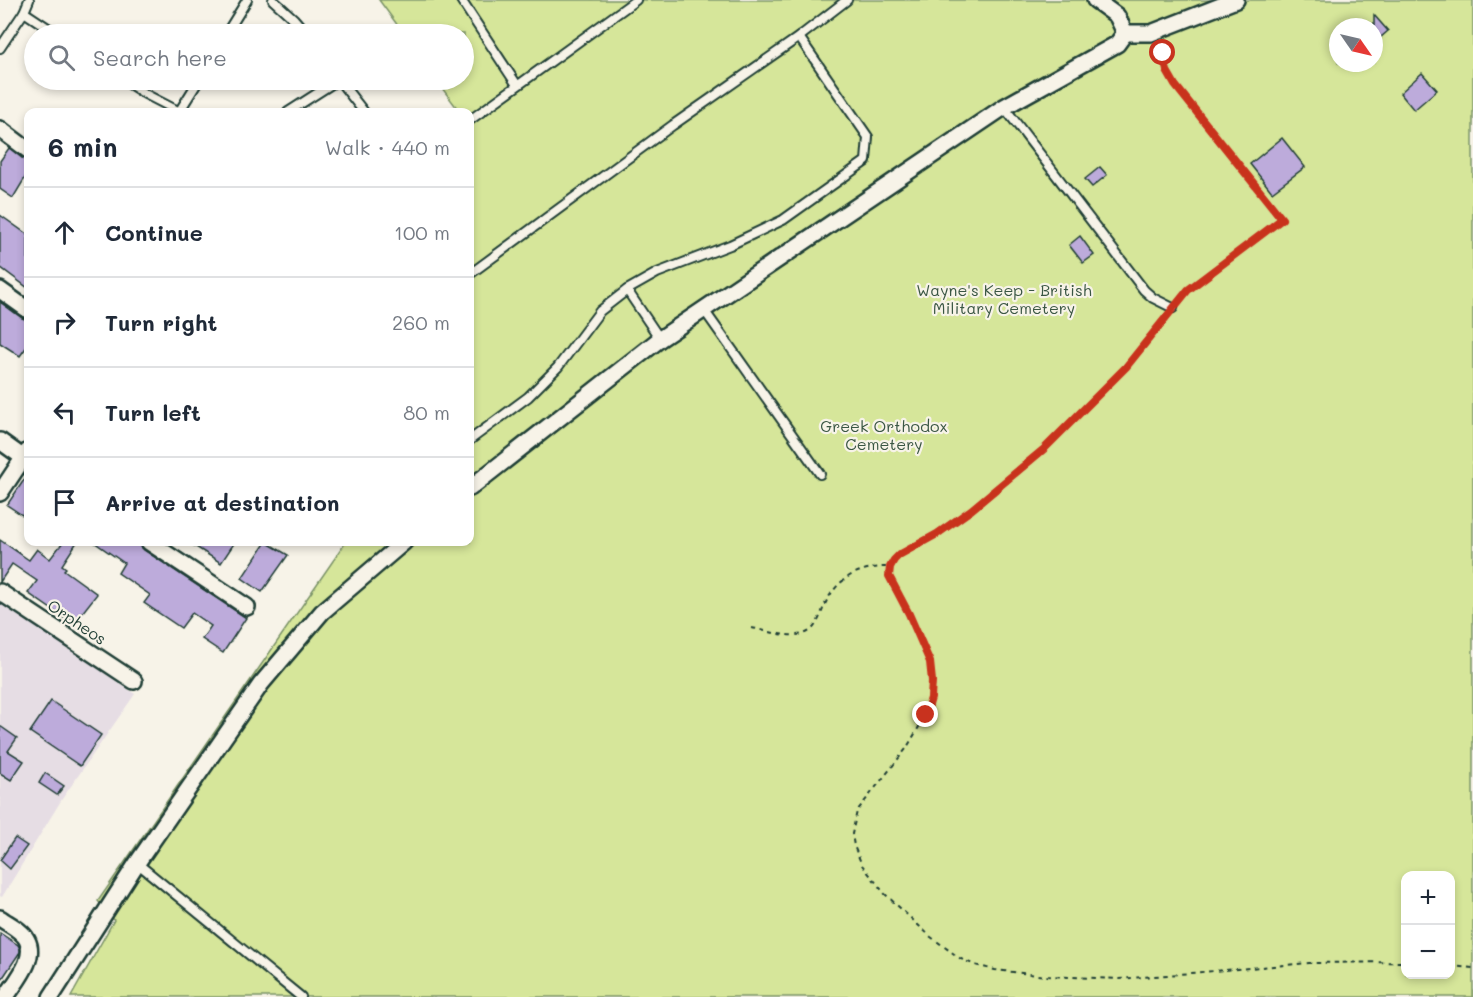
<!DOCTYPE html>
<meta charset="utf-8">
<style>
:root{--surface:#fff;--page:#f2f2f3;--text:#1f2937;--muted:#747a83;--line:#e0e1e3}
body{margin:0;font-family:Mali,sans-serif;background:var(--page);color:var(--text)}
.controls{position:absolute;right:18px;bottom:18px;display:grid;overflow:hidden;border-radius:12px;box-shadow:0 3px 9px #0003}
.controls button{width:54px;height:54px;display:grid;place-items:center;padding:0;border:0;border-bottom:2px solid var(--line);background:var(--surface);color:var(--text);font:30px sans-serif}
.compass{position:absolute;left:1329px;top:18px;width:54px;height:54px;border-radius:50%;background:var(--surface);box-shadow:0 3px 9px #0003;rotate:124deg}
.stop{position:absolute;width:18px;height:18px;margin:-14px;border:4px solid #c8321e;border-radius:50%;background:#fff}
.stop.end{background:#c8321e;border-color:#fff;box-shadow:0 2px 6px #0008}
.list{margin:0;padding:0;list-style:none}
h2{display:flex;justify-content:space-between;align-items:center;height:78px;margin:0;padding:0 24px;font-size:26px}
h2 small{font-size:20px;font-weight:400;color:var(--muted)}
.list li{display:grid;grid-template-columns:39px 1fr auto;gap:18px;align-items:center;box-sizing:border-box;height:90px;padding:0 24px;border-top:2px solid var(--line)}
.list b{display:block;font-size:22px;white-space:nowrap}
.list em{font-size:20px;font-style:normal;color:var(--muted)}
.icon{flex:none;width:33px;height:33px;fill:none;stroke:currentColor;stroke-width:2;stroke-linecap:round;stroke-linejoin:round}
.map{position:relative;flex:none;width:1473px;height:997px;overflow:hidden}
.search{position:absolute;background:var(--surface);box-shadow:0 3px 9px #0003;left:24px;top:24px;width:450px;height:66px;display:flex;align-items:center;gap:15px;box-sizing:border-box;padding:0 21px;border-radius:33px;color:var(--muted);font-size:22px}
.panel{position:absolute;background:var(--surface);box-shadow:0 3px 9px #0003;left:24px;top:108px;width:450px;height:438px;border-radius:12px}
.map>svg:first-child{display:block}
</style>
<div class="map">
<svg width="1473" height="997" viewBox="0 0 1473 997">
<rect width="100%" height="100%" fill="#f7f3e8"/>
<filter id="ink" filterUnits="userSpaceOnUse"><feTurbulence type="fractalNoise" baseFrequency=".0167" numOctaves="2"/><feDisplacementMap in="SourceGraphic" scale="12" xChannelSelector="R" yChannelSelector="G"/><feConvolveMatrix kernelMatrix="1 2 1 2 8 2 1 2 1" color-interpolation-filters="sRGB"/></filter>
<g filter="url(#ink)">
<path fill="#e6dde4" d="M0 601 135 694 62 799 2 897 0 896Z"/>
<path fill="#d6e69a" stroke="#7a9267" stroke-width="1.5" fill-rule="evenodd" d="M379 0H1473V997H71L114 920 98 901 346 542H470V112H460L436 80H464V34H404ZM1338 27H1374V63H1338ZM1406 876H1450V974H1406Z"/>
<g fill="#bdabdb" stroke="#1f3d34" stroke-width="1.5">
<path d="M1374 15 1388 31 1374 43Z"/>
<path d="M1422 73 1437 90 1414 110 1400 93Z"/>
<path d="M1282 138 1305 167 1272 192 1250 164Z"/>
<path d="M9 148 22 158 28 160V173L13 198 0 189V161Z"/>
<path d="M1100 167 1107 175 1092 187 1085 179Z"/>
<path d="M0 215 28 235V288L0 267Z"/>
<path d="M1080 236 1094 255 1083 263 1069 245Z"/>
<path d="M0 302 22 318 28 320V345L20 356 0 343Z"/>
<path d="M28 474V506L22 515 7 505Z"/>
<path d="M0 540 29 560 37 549 50 559 63 542H77L62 565 66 568 64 570 97 594 75 622 66 615 64 618 28 593 37 581 12 564 0 582Z"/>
<path d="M94 542H139L144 550 246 618 223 653 202 639 211 626 192 613 181 628 144 603 150 595 118 573 124 563Z"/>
<path d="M188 542H235L221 563Z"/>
<path d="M266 542 288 555 262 592 242 578Z"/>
<path d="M51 701 101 735 80 766 30 732Z"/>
<path d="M0 726 17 738 8 751 24 761 11 780 0 773Z"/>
<path d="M45 773 64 786 57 795 39 783Z"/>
<path d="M15 838 27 846 10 869 0 860Z"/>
<path d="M0 933 18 945 20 949V952L0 982Z"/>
</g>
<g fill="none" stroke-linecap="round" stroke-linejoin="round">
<defs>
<g id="service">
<path d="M273 0 294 19 307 34"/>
<path d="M461 0 517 85"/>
<path d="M24 12 57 34"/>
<path d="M226 34 247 0"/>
<path d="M0 48 24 12 29 0"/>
<path d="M123 80 145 94 180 112"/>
<path d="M339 80 364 112"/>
<path d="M1004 107 1144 290 1153 298 1173 308"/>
<path d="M179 112 199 80"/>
<path d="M288 112 338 80"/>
<path d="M470 120 636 0"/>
<path d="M470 274 673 125 799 37 847 0"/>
<path d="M627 290 660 339"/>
<path d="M704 310 820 474"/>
<path d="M470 440 528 397 558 367 600 311 627 290 657 273 730 245 783 220 866 161 868 137 799 37"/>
<path d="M137 863 301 997"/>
</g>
<g id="minor">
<path d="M1095 0 1117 16 1125 33"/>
<path d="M1125 33H1151L1236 0"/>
<path d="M0 129 28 150"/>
<path d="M0 290 28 310"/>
<path d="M0 441 28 461"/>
<path d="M470 488 660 339 1004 107 1117 44 1125 33"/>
<path d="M0 493 28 451"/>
<path d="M149 542 247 607"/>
<path d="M0 592 134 681"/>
<path d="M0 918C8 924 22 930 27 940 37 959 15 982 6 997"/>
<path d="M51 997 137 863 261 684 322 612 404 542"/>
</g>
</defs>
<use href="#service" stroke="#1f3d34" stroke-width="12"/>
<use href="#minor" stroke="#1f3d34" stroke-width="20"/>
<g stroke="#1f3d34" stroke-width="2" stroke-dasharray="4.5 4.5" stroke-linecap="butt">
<path d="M1165 44 1163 61 1175 85 1282 219 1188 290 1178 301"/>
<path d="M1168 315 1151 338 1104 390 1044 449 971 510 937 534 899 555 894 560 890 567 889 576 909 614 930 662 932 681 931 698 926 715 906 749 857 811 852 834 854 846 862 865 885 894 931 937 961 959 975 965 995 970 1047 976 1119 979 1309 963 1406 962"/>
<path d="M752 628C768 631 793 640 808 632 816 628 820 617 823 609 835 579 858 566 890 567"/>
<path d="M1450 966 1473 968"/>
</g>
<use href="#service" stroke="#f7f3e8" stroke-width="8"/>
<use href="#minor" stroke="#f7f3e8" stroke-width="15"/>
</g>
</g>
<g fill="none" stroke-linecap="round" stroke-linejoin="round" filter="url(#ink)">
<path stroke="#c8321e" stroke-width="8" d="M926 715 931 698 932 681 930 662 909 614 889 576 890 567 894 560 899 555 937 534 971 510 1044 449 1126 367 1188 290 1282 219 1175 85 1167 71 1163 53"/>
</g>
<g text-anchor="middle" stroke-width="4.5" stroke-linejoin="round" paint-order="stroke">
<g font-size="16" fill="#3a5643" stroke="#f7f3e8">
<text x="1004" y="296">Wayne's Keep - British<tspan x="1004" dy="18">Military Cemetery</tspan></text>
<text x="884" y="432">Greek Orthodox<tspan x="884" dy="18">Cemetery</tspan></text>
</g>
<g font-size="16" fill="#1f3d34" stroke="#f7f3e8">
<text transform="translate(77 622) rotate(34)" y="6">Orpheos</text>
</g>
</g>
</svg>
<div class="controls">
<button>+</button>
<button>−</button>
</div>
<svg class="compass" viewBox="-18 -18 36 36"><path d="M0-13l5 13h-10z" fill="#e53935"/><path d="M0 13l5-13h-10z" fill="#747a83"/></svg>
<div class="stop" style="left:1163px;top:53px"></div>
<div class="stop end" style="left:926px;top:715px"></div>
<div class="search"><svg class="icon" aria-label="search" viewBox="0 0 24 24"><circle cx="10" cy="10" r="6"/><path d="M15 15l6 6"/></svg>Search here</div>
<section class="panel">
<h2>6 min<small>Walk · 440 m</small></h2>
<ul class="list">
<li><svg class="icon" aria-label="ahead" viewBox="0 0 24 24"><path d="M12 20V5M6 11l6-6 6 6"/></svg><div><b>Continue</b></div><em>100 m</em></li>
<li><svg class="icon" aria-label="right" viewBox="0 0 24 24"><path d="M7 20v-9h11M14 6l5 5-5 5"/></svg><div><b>Turn right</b></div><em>260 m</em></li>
<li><svg class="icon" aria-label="left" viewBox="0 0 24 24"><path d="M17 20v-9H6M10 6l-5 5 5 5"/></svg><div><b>Turn left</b></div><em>80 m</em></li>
<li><svg class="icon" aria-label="arrive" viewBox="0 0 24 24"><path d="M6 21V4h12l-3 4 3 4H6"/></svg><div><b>Arrive at destination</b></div></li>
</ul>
</section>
</div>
